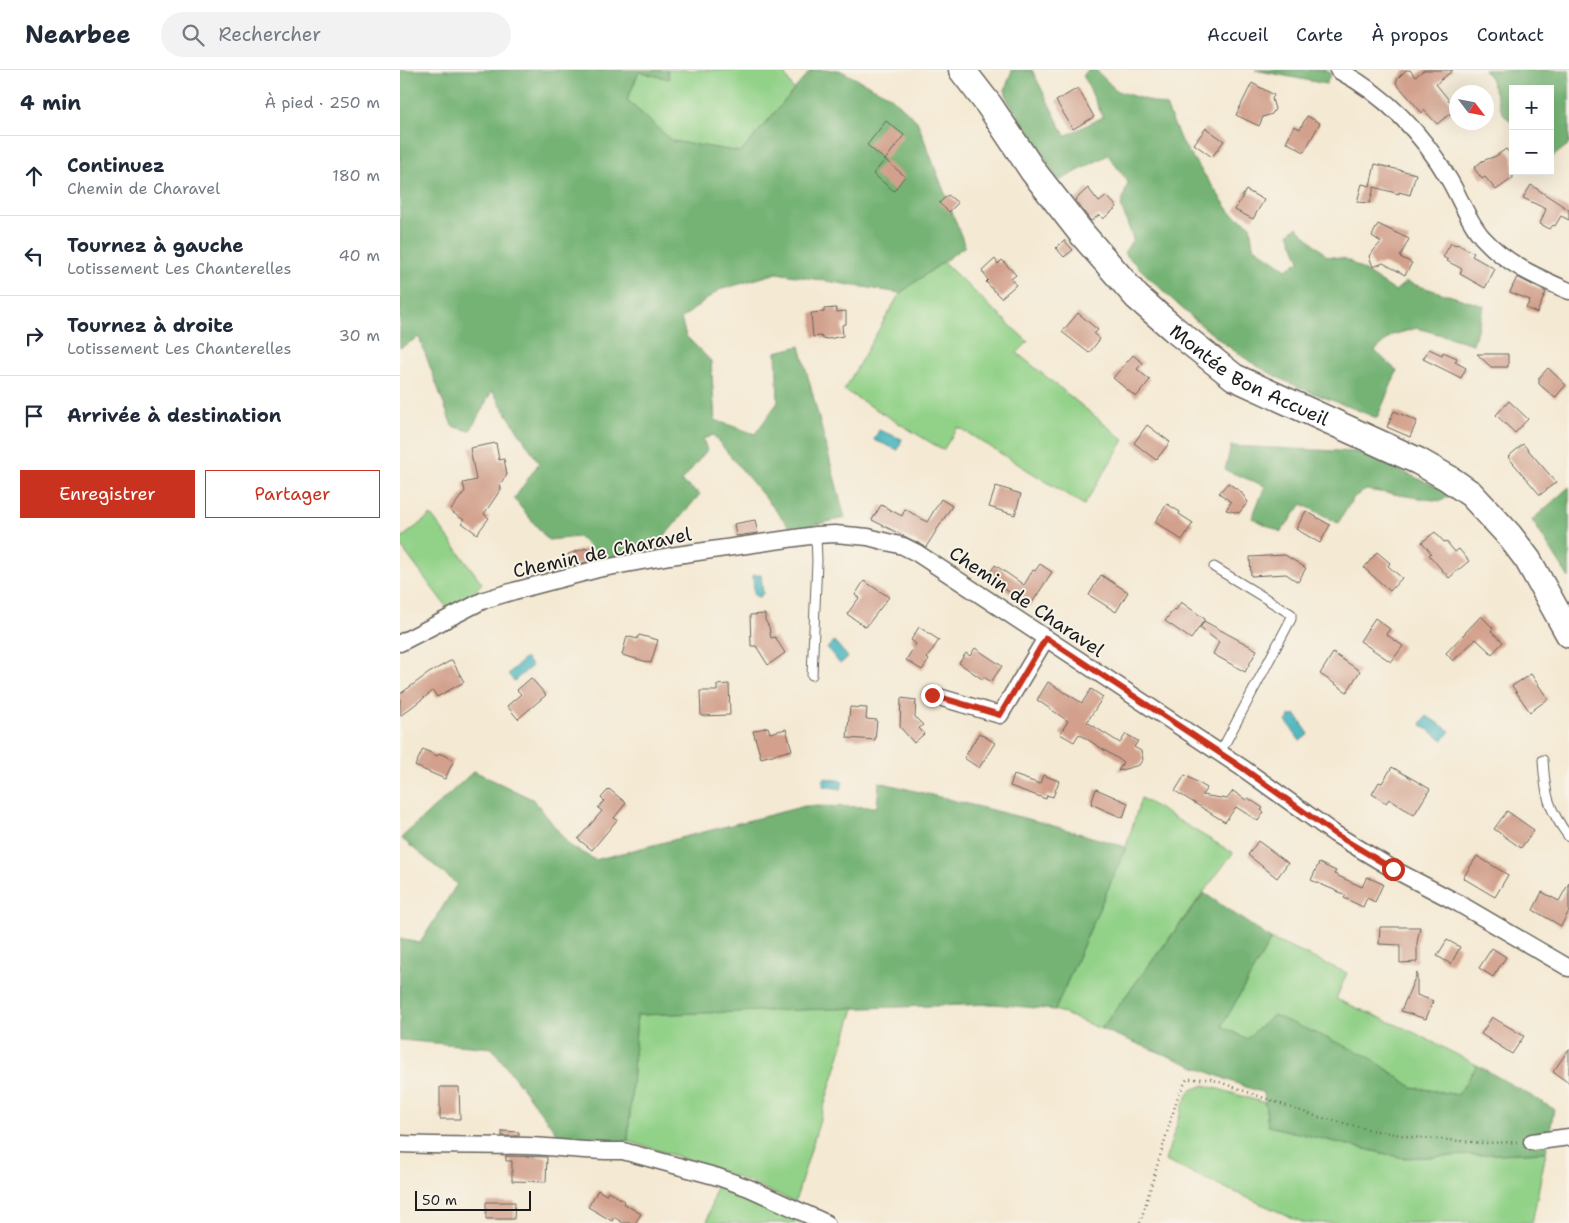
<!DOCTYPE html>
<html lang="fr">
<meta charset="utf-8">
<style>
:root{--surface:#fff;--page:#f2f2f3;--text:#1f2937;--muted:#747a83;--line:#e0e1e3;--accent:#c8321e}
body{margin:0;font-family:"Shantell Sans",sans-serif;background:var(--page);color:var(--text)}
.controls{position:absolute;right:15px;top:15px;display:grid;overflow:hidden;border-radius:0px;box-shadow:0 5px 20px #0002}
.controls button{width:45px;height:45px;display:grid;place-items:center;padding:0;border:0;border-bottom:1px solid var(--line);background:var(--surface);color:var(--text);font:25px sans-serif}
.compass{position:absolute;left:1049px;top:15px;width:45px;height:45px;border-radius:50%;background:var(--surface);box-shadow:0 5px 20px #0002;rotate:122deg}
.scale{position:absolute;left:15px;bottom:12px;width:116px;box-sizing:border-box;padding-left:5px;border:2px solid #1c1c1c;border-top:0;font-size:14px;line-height:18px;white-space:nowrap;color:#1c1c1c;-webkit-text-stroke:4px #f7f3e8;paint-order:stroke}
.stop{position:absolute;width:15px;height:15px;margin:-11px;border:4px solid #c8321e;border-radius:50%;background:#fff}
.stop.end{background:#c8321e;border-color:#fff;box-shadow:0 1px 5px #0008}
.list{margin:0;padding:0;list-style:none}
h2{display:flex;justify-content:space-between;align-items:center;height:65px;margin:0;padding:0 20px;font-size:21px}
h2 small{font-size:16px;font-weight:400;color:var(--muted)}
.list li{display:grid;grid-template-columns:32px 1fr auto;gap:15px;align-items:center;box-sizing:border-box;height:80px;padding:0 20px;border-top:1px solid var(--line)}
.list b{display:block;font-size:19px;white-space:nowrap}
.list p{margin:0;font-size:16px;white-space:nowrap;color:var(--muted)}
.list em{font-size:16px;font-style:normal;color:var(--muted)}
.actions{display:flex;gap:10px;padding:15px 20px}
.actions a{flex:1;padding:11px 0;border:1px solid var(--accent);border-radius:0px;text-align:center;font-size:18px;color:var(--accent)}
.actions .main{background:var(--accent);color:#fff}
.icon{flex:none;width:28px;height:28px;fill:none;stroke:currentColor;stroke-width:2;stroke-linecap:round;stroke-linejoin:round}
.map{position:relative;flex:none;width:1169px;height:1153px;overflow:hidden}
header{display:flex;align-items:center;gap:30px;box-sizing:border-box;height:70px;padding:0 25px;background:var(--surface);border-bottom:1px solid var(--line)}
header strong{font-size:24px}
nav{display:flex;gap:28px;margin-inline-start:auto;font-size:18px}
.search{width:350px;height:45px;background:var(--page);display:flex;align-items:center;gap:12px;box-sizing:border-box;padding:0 18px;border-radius:28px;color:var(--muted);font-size:19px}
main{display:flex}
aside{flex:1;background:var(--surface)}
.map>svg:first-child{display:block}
</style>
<header>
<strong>Nearbee</strong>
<div class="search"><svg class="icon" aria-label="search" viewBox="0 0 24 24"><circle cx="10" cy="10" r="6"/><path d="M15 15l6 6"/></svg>Rechercher</div>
<nav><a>Accueil</a><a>Carte</a><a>À propos</a><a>Contact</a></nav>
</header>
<main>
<aside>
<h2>4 min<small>À pied · 250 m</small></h2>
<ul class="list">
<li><svg class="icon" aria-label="ahead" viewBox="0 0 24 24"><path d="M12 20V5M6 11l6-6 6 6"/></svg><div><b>Continuez</b><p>Chemin de Charavel</p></div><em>180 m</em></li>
<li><svg class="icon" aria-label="left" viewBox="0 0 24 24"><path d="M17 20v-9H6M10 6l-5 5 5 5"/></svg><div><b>Tournez à gauche</b><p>Lotissement Les Chanterelles</p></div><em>40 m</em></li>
<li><svg class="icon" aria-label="right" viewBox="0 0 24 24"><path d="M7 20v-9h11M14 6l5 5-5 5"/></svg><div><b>Tournez à droite</b><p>Lotissement Les Chanterelles</p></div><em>30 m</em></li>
<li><svg class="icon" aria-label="arrive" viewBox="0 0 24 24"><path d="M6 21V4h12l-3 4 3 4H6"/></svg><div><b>Arrivée à destination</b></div></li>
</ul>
<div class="actions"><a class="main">Enregistrer</a><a>Partager</a></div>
</aside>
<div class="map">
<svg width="1169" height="1153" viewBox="0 0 1169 1153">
<rect width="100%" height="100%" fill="#f7f3e8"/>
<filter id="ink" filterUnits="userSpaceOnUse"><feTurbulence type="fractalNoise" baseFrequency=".02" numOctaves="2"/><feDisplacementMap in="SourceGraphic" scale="10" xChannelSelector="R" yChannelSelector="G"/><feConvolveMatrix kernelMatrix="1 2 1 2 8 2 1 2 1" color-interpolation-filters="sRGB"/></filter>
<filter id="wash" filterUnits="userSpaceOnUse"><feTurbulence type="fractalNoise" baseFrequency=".0096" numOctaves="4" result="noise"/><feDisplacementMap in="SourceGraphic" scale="20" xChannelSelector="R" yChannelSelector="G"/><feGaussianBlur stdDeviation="1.12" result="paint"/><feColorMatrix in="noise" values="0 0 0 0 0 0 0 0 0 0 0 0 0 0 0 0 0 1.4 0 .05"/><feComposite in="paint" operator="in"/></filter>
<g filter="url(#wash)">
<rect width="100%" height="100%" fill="#f4e9d3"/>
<g fill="#92d188" stroke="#577652">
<path d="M267 0H382L394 20 341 82 272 71 227 30 239 2 269 8Z"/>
<path d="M543 192 628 272 617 283 724 370 684 435 558 357 543 380 444 320 500 223Z"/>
<path d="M31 445 82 513 68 530 48 539 0 475V469Z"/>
<path d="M741 728 833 783 701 959 655 940 726 777Z"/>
<path d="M871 869 947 903 936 929 1011 961 1077 995 1058 1025 1012 1017 968 986 846 969 822 956Z"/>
<path d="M454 938 395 1132 317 1099 228 1071 237 945Z"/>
<path d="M805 1015 865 1033 868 1056 1003 1088 1146 1082 1132 1153H904L765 1091 784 1032 791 1020Z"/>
<path d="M317 1111 419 1153H307Z"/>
</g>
<g fill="#75b374" stroke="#486848">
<path d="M0 0H267L269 9 239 2 227 30 272 71 341 82 411 0H439L490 26 517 51 565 176 500 223 377 203 319 220 281 249 286 266 311 291 315 350 355 364 378 332 376 282 400 276 445 448 392 460 313 365 303 369 307 380 281 412 300 424 252 481 203 489 179 467 148 470 114 429 139 393 92 321 70 361 52 356 19 267 0 278Z"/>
<path d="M612 0H632L665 66 703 47 683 5 688 0H696L717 21 766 36 781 71 831 143 850 155 853 176 886 199 900 191 889 163 897 157 927 186 946 189 995 221 1006 212 1084 236 1073 274 1017 258 992 265 975 281 997 301 977 348C947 335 915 325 885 311 823 281 773 231 724 183L733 169 721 136 728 112 708 85 659 111 608 31 605 20Z"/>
<path d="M855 0H924L931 4 926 14Z"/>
<path d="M1084 0H1169V74L1150 89V19H1113V54L1102 42 1090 8Z"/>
<path d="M831 376 957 382 1042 419 1048 427 1041 431 966 420 954 427 938 453 902 434 881 462 852 448 865 416 825 400Z"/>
<path d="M1169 417V508L1132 450Z"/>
<path d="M74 701 134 730 169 775 195 790 405 736 477 737 479 712 640 752 726 777 655 940 595 934 237 945 228 1071 165 1074 92 978 0 970V869L20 873 57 814 1 768Z"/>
<path d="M804 823 871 869 822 956 846 969 874 945 968 986 1012 1017 1058 1025 1077 995 1154 1039 1146 1082 1003 1088 868 1056 864 1023 843 1016 701 959Z"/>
</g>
<g fill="#45b4be" stroke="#30686d">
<path d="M479 360 502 369 498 380 474 370Z"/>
<path d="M353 505H361L363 523 360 527H358L354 525Z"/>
<path d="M434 571 448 587 440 594 427 578Z"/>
<path d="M125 588 132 596 114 611 108 604Z"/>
<path d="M895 644 909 664 900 671 886 651 888 649 889 645 892 646Z"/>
<path d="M1027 646 1050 661 1043 670 1021 655 1022 651Z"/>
<path d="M424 708 443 711 441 719 423 716Z"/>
</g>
<g id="blocks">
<g fill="#d2a08c">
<path d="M1006 0H1010L1015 7 1024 0H1053L1036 14 1056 39 1037 54 1024 40 1022 43 996 13 998 8Z"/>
<path d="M852 13 874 25 872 29 875 39 872 44 863 47 859 56 836 45Z"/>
<path d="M678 18 694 47 673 59 656 31Z"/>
<path d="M907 46 920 53 904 82 886 72 894 56 900 59Z"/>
<path d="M486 51 504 65 485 90 505 106 494 121 473 104 485 90 467 75Z"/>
<path d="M806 58 824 71 812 87 794 74Z"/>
<path d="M1106 79 1113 87V108L1096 120 1085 107 1082 109 1074 98 1082 91 1096 86Z"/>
<path d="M975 94 1016 104 1010 125 999 122V124L974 117 970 133 957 132 962 114 970 116Z"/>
<path d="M1131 115 1169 140V150L1161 146 1155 156 1153 155 1150 159 1140 154 1146 139 1123 128Z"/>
<path d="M688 118 699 132 707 126 717 137 703 149 699 145 691 151 675 130Z"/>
<path d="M846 120 864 130 853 149 835 140Z"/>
<path d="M548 125 558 133 549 142 539 133Z"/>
<path d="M978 154 1009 169 1000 187 1012 193 1005 205 983 193 973 197 969 186 981 172 972 166Z"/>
<path d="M664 170 673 180 664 187 656 178Z"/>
<path d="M1051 173 1056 175 1057 174 1074 183 1072 186 1095 199 1085 218 1060 204 1062 199 1047 191 1048 190 1043 187Z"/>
<path d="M595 189 598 194 602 190 616 205 611 209 616 215 601 228 586 212 588 210 582 201Z"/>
<path d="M1117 207 1146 222 1137 243 1126 238 1130 230 1110 222Z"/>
<path d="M436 238 437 242 446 241V254L442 255 443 266 428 269 422 268 421 266 413 267 411 243 424 242V239Z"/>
<path d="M678 243 698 260 694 264 700 269 689 283 662 262Z"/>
<path d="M1029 279 1042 285 1043 282 1057 288 1055 292 1066 298 1061 308 1023 289Z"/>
<path d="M1077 284H1108V297H1091Z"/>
<path d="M733 285 743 293 737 299 750 310 736 327 713 308Z"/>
<path d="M1148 298 1166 315 1155 328 1139 314V308Z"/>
<path d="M1109 331 1128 349 1115 363 1096 345Z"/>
<path d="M994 341 1017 351 1010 367 987 357Z"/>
<path d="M747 355 770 372 756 390 734 373Z"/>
<path d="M96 373 99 390 104 389 107 405 100 414 101 419 84 444 89 448 77 464 62 453 64 450 50 441 65 421 63 413 76 410 70 378Z"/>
<path d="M1123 374 1156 412 1140 425 1108 387Z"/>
<path d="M828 413 841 422 848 432 839 443 826 440 831 432 819 423Z"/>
<path d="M596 416 621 424 615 445 589 437Z"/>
<path d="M541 429 552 436 526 477 472 450 481 435 502 446 505 439 527 452Z"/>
<path d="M767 434 780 442 779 444 793 453 782 470 755 452Z"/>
<path d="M906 441 930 455 920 473 896 459Z"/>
<path d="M355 450 358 463 336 466 334 454Z"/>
<path d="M1035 462 1044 472 1046 471 1055 482 1059 479 1069 491 1049 508 1029 485 1031 483 1022 472Z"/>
<path d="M187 478 190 491 171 496 168 484Z"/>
<path d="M977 482 990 493 988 496 1002 508 990 521 964 498Z"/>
<path d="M885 485 906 498 898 512 886 504 851 506 850 487Z"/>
<path d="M640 494 652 502 630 536 587 507 595 495 624 515 633 500 635 501Z"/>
<path d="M701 505 728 522 716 542 689 525Z"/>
<path d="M464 511 489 527 466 557 447 544 459 528 455 525Z"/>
<path d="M781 532 805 549 791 569 765 551 774 539 776 540Z"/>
<path d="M365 544V550L369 557 371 568 375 567 385 583 368 595 356 576H351L350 545Z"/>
<path d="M1081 546 1093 558 1091 561 1103 572 1092 584 1076 569 1053 591 1046 583Z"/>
<path d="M975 548 990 559 986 564 1003 576 991 592 960 571Z"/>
<path d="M804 551 857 580 845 602 813 584 819 572 800 558Z"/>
<path d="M519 557 539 570 527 588 529 590 522 600 506 590 516 574 511 570Z"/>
<path d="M239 565 258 570 251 593 222 585 227 566 237 569Z"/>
<path d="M575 578 602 596 591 612 584 607 582 609 559 593 566 583 570 586Z"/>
<path d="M933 583 960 601 947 622 920 604Z"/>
<path d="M52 590 64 612 37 627 33 621 0 646V624L29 603Z"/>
<path d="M1131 604 1148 629 1130 642 1112 616Z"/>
<path d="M131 608 146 625 118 649 107 636 121 624 117 620Z"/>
<path d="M648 612 682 633 691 619 703 627 687 652 720 673 726 664 738 671 734 677 741 681 743 689 739 695 718 701 723 692 679 664 674 672 660 664 668 651 637 630Z"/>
<path d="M329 614 330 645 301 646 300 621H317V615Z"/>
<path d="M501 628 516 630 515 647 523 655 519 658 524 664 514 673 500 657Z"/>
<path d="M450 637 467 638 466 649 477 650 475 670 447 668Z"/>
<path d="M368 657 370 663 386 659 392 680 361 688 353 661Z"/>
<path d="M579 663 595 673 579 698 564 688Z"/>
<path d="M23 679 37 686 39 683 54 690 45 709 15 696Z"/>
<path d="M992 697 1030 719 1014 745 989 729 986 733 972 724 979 712 982 713Z"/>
<path d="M614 705 640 714 643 705 659 711 653 727 647 725 646 729 610 716Z"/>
<path d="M785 705 807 718 802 725 827 729 833 721 846 730 848 728 863 738 861 740 864 742 858 751 836 737 825 752 775 721Z"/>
<path d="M209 719 226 733 214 748 217 750 192 780 178 769 202 741 198 738 204 731 201 728Z"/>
<path d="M696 719 728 733 723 748 691 734Z"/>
<path d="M1107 741 1134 760 1121 778 1094 759Z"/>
<path d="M858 771 888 793 877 808 848 785Z"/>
<path d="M1077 786 1108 805 1095 827 1063 808Z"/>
<path d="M919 793 936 801 934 804 962 817 967 807 983 814 975 832 967 828 963 837 944 828 946 825 911 810Z"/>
<path d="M1169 813V841L1161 856 1133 840 1142 822 1159 831Z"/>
<path d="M980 857H1020L1017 873V892L1000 893V875L979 874Z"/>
<path d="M1047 870 1060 877 1051 894 1037 886Z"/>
<path d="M1092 878 1106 887 1093 907 1079 898Z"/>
<path d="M1017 903V925L1033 931 1026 949 1001 941Z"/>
<path d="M1092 947 1124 966 1112 984 1081 964Z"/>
<path d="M1169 979V1013L1153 1002Z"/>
<path d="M40 1017H59L60 1049H40Z"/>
<path d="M102 1061 119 1062V1066H102Z"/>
<path d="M106 1086 147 1087 146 1112 112 1111V1091H106Z"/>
<path d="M198 1120 206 1125 208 1121 224 1131 223 1133 241 1144 235 1153H223L214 1147 212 1151 188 1137Z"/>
<path d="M86 1132H115L114 1149H86Z"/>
</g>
</g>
</g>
<g filter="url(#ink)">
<use href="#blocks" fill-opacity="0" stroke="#68645c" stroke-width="1"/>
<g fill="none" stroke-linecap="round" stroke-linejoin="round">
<defs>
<g id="lane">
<path d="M814 497 891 544V549L820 683"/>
<path d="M412 605 417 491 416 465"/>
<path d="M1143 690C1145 724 1148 739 1169 767"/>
</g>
<g id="street">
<path d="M938 0C987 26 1023 64 1050 111 1061 130 1068 151 1082 167 1106 194 1137 207 1169 221"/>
<path d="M0 573 84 530 114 521 198 499 270 486 416 465 435 464 468 467 503 476 517 483 844 699 935 764 993 799 1058 833 1169 898"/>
<path d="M532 625 600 645 646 568"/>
<path d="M1132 1072 1169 1067"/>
<path d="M0 1074C42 1076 85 1075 127 1076 159 1077 191 1082 223 1081L318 1107 349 1118 426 1153"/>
</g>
<g id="primary">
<path id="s1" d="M562 0 589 35 633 101 683 165 737 227 775 260 834 307 1018 391 1048 408 1071 424 1109 465 1128 490 1169 564"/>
</g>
</defs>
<use href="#lane" stroke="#68645c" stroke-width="11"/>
<use href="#street" stroke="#68645c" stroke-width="19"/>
<use href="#primary" stroke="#68645c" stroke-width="29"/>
<path stroke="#68645c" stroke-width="2.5" stroke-dasharray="1 4" stroke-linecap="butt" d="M740 1153 778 1026 787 1009H811L915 1046 971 1060 1012 1067 1084 1073 1117 1072"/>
<use href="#lane" stroke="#fff" stroke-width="9"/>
<use href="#street" stroke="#fff" stroke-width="16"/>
<use href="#primary" stroke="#fff" stroke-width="26"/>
</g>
</g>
<g fill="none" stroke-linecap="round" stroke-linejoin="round" filter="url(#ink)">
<path stroke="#c8321e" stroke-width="6" d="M532 625 600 645 646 568 844 699 935 764 993 799"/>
</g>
<g text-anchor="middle" stroke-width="4" stroke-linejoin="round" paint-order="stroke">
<g font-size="19" fill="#1c1c1c" stroke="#f7f3e8">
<text dy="7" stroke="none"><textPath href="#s1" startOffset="425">Montée Bon Accueil</textPath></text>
<text transform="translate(202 482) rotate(-12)" y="7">Chemin de Charavel</text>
<text transform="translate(627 531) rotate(34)" y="7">Chemin de Charavel</text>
</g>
</g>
</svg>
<div class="controls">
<button>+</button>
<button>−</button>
</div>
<svg class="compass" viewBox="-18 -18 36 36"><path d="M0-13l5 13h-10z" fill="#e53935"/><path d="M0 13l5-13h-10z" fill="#747a83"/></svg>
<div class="scale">50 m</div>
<div class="stop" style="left:993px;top:799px"></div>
<div class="stop end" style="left:532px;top:625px"></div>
</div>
</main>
